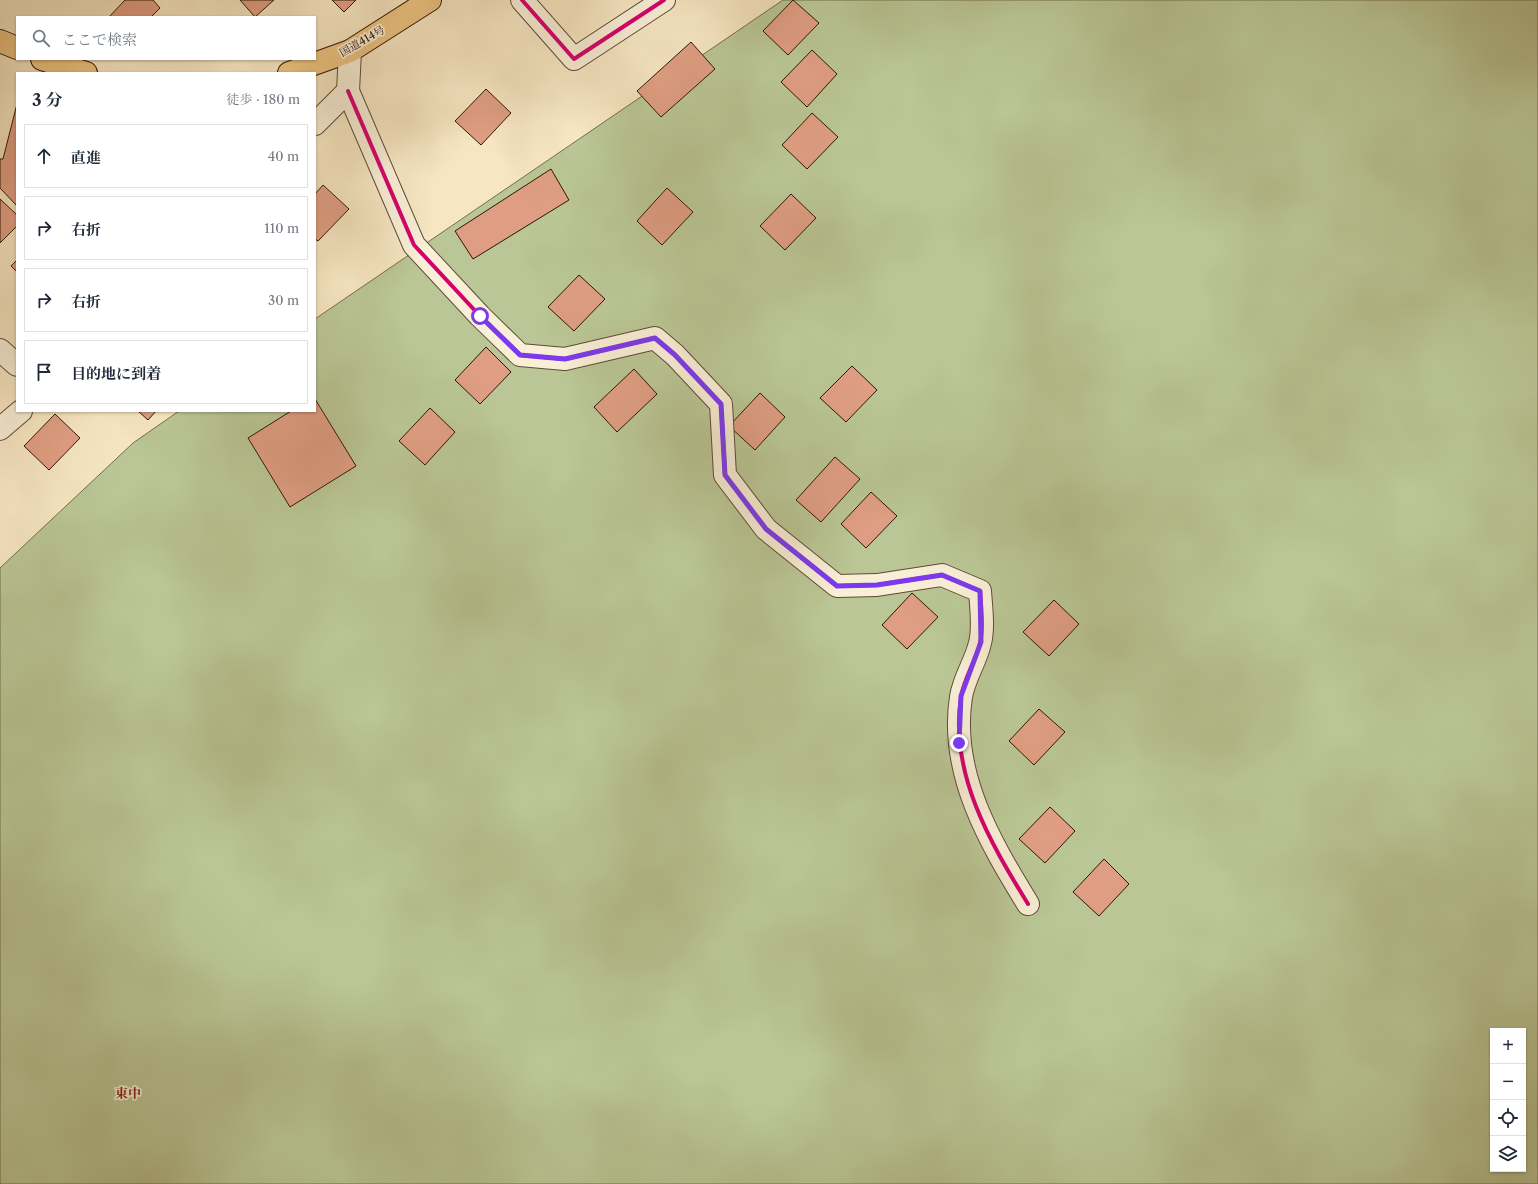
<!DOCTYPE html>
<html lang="ja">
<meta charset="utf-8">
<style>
:root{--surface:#fff;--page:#f6f6f7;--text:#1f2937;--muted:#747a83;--line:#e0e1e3}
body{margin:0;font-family:"Libre Caslon Text","Noto Serif JP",serif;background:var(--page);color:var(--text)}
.controls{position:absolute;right:12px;bottom:12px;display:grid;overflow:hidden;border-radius:0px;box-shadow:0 1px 3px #0004}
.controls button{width:36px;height:36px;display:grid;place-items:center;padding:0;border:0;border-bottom:1px solid var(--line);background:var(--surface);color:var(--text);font:20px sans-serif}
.stop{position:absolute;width:12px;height:12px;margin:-9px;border:3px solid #7c3aed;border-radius:50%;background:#fff}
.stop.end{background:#7c3aed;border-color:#fff;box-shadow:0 1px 4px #0008}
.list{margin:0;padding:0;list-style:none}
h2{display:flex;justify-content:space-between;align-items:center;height:52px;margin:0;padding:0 16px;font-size:17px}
h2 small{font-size:13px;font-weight:400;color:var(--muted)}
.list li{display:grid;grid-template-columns:26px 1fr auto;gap:12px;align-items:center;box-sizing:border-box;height:64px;margin:0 8px 8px;padding:0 8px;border:1px solid var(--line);border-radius:0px}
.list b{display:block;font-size:15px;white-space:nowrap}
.list em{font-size:13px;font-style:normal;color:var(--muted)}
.icon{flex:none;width:22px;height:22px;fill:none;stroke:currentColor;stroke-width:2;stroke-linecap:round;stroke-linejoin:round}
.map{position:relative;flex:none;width:1538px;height:1184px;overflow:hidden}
.search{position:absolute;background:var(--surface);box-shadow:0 1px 3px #0004;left:16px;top:16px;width:300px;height:44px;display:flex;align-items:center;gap:10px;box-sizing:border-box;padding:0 14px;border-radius:0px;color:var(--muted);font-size:15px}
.panel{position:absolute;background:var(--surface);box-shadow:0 1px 3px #0004;left:16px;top:72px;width:300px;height:340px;border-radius:0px}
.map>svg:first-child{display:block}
</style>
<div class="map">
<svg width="1538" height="1184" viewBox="0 0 1538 1184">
<rect width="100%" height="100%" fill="#f6e6c2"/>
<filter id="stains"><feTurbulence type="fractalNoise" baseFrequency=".005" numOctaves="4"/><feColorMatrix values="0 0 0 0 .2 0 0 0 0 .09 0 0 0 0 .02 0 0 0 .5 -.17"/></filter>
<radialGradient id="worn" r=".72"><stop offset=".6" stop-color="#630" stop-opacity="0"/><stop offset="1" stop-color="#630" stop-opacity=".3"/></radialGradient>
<path fill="#bac695" stroke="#746e4c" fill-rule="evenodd" d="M783 0H1538V1184H0V568L133 443 179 411H315V319ZM1493 1031H1523V1169H1493Z"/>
<g fill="#df9e83" stroke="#2d1704">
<path d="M125 0H153L160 8 151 17H109Z"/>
<path d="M240 0H274L255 17Z"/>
<path d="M332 0H356L344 12Z"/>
<path d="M793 0 819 23 788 55 763 31Z"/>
<path d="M691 42 715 69 661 117 637 91Z"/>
<path d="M812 50 837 74 807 107 781 82Z"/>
<path d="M486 89 511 113 481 145 455 121Z"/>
<path d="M17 104V206L0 188V159H3Z"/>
<path d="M812 113 838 137 807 169 782 145Z"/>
<path d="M551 169 569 200 473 259 455 231Z"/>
<path d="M323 185 349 209 318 241 315 239V194Z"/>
<path d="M667 188 693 212 662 245 637 221Z"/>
<path d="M791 194 816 218 785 250 760 226Z"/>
<path d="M0 199 17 215V226L0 243Z"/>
<path d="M17 260V272L11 266Z"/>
<path d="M579 275 605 299 574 331 548 307Z"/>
<path d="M486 347 511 372 480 404 455 380Z"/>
<path d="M852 366 877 390 846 422 820 398Z"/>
<path d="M634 369 657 394 617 432 594 407Z"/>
<path d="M760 393 785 417 755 450 729 426Z"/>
<path d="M315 399 356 466 290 507 248 438 291 411H315Z"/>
<path d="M430 408 455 432 425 465 399 441Z"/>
<path d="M138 411H156L148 420Z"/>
<path d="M55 414 80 438 49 470 24 446Z"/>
<path d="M835 457 860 479 821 522 796 500Z"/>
<path d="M871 492 897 516 866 548 841 524Z"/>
<path d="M912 593 938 617 907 649 882 625Z"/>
<path d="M1054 600 1079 624 1049 656 1023 632Z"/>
<path d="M1039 709 1065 732 1034 765 1009 741Z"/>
<path d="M1050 807 1075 831 1045 863 1019 839Z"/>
<path d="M1104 859 1129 884 1099 916 1073 892Z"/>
</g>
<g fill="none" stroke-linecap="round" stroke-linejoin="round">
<defs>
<g id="minor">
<path d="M522 0 574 59 664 0"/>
<path d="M348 91 414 245 480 316 520 355 565 359 655 338 675 355 721 404 725 475 766 529 837 586 877 585 942 575 980 591C981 606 984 628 980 643 976 661 964 678 961 697 949 773 990 842 1028 904"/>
<path d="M315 124 348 91 350 51"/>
<path d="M0 350 17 365"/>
<path d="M0 429 21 411"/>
</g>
<g id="highway">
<path d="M0 41 17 48"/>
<path d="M42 59 86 73"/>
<path d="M289 73 350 51 430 0"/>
</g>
</defs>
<use href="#minor" stroke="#5f4b34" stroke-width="24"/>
<use href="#highway" stroke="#2d1704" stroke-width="24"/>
<use href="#minor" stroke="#f9efd7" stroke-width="22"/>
<use href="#highway" stroke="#ebc381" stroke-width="22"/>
<defs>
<g id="cycleway">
<path d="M522 0 574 59 664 0"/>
<path d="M348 91 414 245 480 316 520 355 565 359 655 338 675 355 721 404 725 475 766 529 837 586 877 585 942 575 980 591C981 606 984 628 980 643 976 661 964 678 961 697 949 773 990 842 1028 904"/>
</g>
</defs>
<use href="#cycleway" stroke="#f9efd7" stroke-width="6"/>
<use href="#cycleway" stroke="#d6006c" stroke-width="4"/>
</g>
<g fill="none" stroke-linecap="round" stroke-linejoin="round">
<path stroke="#7c3aed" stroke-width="5" d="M480 316 520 355 565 359 655 338 675 355 721 404 725 475 766 529 837 586 877 585 942 575 980 591 981 642 961 696 959 743"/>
</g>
<g text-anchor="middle" stroke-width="3.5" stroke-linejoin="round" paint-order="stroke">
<g font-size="11" fill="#2d1704" stroke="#f9efd7">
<text transform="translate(362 41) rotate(-30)" y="4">国道414号</text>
</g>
<g font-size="13" font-weight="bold" fill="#7a1f14" stroke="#f9efd7">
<text x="128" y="1098">東中</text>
</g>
</g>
<rect width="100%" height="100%" filter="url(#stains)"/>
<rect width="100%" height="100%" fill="url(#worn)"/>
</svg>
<div class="controls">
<button>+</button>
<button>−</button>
<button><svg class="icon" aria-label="locate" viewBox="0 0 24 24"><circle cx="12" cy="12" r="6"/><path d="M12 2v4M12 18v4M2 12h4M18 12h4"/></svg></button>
<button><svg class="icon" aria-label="layers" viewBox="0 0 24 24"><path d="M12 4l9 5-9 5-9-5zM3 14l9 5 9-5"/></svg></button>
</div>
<div class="stop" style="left:480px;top:316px"></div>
<div class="stop end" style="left:959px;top:743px"></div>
<div class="search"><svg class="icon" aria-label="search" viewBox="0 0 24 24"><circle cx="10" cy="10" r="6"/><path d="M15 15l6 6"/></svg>ここで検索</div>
<section class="panel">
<h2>3 分<small>徒歩 · 180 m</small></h2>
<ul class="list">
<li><svg class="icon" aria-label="ahead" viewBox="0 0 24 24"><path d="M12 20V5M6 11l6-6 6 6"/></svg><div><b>直進</b></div><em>40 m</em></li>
<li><svg class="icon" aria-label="right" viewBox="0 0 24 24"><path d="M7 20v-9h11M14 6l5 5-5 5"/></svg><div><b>右折</b></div><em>110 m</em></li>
<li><svg class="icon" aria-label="right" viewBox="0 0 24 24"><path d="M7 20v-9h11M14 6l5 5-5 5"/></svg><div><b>右折</b></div><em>30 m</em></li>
<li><svg class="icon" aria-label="arrive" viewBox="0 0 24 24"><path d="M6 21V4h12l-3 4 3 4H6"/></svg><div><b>目的地に到着</b></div></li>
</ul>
</section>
</div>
